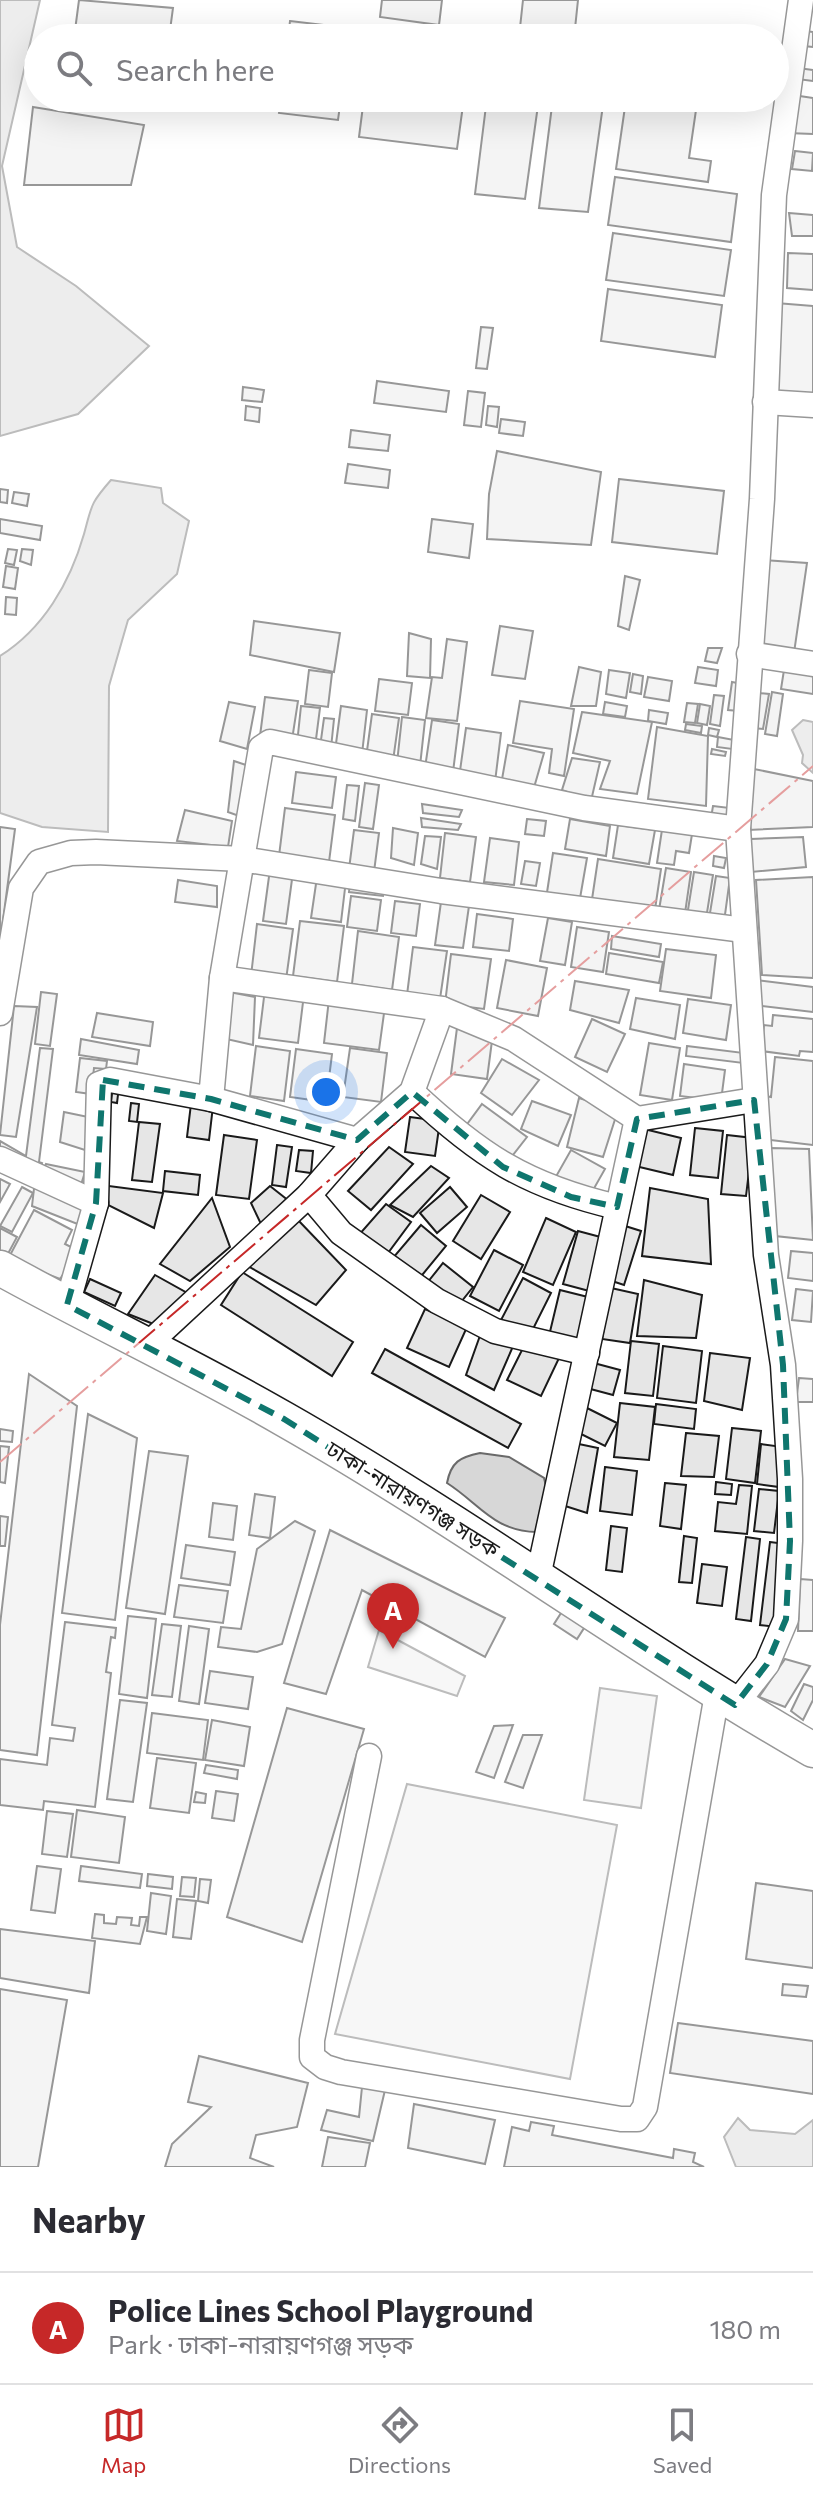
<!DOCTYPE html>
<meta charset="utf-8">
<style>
:root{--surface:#fff;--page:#f7f7f7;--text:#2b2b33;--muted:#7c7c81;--line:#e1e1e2;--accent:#c62828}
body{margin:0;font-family:Commissioner,"Noto Sans Bengali",sans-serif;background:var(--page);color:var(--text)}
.you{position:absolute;left:326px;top:1092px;width:28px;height:28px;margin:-20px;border:6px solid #fff;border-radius:50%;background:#1a73e8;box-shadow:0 0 0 12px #1a73e833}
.badge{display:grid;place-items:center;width:52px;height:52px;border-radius:50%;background:var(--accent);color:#fff;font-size:26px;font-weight:700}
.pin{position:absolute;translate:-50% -66px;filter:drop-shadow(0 2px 4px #0008)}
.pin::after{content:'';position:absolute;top:42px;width:28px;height:24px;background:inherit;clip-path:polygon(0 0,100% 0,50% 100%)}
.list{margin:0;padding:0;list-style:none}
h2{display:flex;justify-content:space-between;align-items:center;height:104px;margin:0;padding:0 32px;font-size:34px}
h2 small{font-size:26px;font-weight:400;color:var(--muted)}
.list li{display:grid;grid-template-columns:52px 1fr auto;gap:24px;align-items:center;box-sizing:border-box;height:112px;padding:0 32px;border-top:2px solid var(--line)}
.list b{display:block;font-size:30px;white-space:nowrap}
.list p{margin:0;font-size:26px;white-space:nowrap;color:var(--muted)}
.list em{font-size:26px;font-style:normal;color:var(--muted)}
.icon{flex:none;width:44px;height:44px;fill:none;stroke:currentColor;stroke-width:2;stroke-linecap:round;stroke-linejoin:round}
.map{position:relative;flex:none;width:813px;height:2167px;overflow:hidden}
.search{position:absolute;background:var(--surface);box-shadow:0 8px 32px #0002;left:24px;right:24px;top:24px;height:88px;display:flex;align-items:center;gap:20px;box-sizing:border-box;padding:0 28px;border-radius:44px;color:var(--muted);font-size:30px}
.sheet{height:216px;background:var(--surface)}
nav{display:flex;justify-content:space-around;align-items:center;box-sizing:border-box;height:112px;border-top:2px solid var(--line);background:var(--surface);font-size:22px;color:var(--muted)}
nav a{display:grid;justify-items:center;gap:4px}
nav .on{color:var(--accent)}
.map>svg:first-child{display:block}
</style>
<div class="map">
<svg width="813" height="2167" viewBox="0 0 813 2167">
<rect width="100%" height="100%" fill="#fff"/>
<g fill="#ededed" stroke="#6a6a6a" stroke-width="2">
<path d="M379 1630 465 1676 457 1696 368 1667Z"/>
<path d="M600 1688 657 1696 641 1808 584 1800Z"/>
<path d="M407 1784 617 1825 570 2079 335 2034Z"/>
</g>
<g fill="#d7d7d7" stroke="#6a6a6a" stroke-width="2">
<path d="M0 0H40L2 166 17 247 76 286 149 346 78 414 0 436Z"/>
<path d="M111 480 161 488 163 503 189 521 177 574 128 620 109 686 108 832 42 827 0 813V656C43 629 70 583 84 534 92 505 90 504 111 480Z"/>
<path d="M803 720 813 722V773L802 763 803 755 792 730Z"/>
<path d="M480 1453 509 1457 544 1478 549 1498 537 1532C493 1531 480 1504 447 1483 451 1462 460 1457 480 1453Z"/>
<path d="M738 2118 750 2130 795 2134 813 2120V2167H736L724 2137Z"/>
</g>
<g fill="#e6e6e6" stroke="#1a1a1a" stroke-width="2">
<path d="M79 0 173 8 169 38H74Z"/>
<path d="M382 0H442L439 25 380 17Z"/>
<path d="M523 0H578L574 38 519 37Z"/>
<path d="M290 21 350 28 348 38H288Z"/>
<path d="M805 31 813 32V47L804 46Z"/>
<path d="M798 68 813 70V81L797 79Z"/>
<path d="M793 95 813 98V134L788 133Z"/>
<path d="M116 98H161V104Z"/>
<path d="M281 98H341L338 120 279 113Z"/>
<path d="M364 98H464L457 149 359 137Z"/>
<path d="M487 98H539L525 199 475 194Z"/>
<path d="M553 98H604L588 212 539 208Z"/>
<path d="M681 98H738L737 106Z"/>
<path d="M626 100 696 110 689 158 711 161 708 182 616 169Z"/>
<path d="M33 107 144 125 131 185H24Z"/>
<path d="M795 151 813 153 812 171 792 169Z"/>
<path d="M615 177 737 194 731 242 608 225Z"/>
<path d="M789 213 813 215V236H792Z"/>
<path d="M613 233 731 250 724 296 606 280Z"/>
<path d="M788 253 813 254V290L787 288Z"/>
<path d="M608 289 722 305 715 357 601 341Z"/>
<path d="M776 303 813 306V401L769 398Z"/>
<path d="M481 327 493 328 487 369 476 368Z"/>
<path d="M377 381 449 391 446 412 374 403Z"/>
<path d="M243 387 264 390 262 402 242 400Z"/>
<path d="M468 391 485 393 481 427 464 425Z"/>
<path d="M246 406 260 408 259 422 245 420Z"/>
<path d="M488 406 499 407 497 427 486 425Z"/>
<path d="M501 419 525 422 523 436 499 433Z"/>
<path d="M351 430 390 435 388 451 349 447Z"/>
<path d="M497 451 601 472 591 545 487 539 489 494Z"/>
<path d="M348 464 390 470 388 488 345 483Z"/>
<path d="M619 479 724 491 717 554 612 542Z"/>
<path d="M0 489 8 490 7 503 0 502Z"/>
<path d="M14 492 29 494 27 506 12 503Z"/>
<path d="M0 519 42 526 40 540 0 533Z"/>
<path d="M432 519 473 524 469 558 428 552Z"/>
<path d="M8 549 17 550 14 565 5 563Z"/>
<path d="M22 549 33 550 31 565 20 561Z"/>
<path d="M763 560 807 563 794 653 755 648Z"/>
<path d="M6 566 18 568 15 589 3 587Z"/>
<path d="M625 576 640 580 629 630 618 626Z"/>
<path d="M6 597 17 598 16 615 5 614Z"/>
<path d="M254 621 340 633 334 672 250 655Z"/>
<path d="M500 626 533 631 525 679 492 675Z"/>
<path d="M409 633 431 639 430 678 407 676Z"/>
<path d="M447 639 467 642 457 721 426 718 432 677 442 678Z"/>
<path d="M708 648H722L717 663 705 661Z"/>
<path d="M579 667 601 672 596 706H571Z"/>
<path d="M698 667 718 670 716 686 695 683Z"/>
<path d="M309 670 332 673 328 707 305 704Z"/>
<path d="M609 670 630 673 626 698 606 694Z"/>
<path d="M784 670 813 675V694L781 689Z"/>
<path d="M633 674 643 676 641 694 630 692Z"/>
<path d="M648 677 672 681 669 701 644 697Z"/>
<path d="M379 679 412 683 408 715 375 711Z"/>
<path d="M732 682 743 684 739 711 728 710Z"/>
<path d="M772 692 783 694 777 736 765 734Z"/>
<path d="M758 693 769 694 763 729 753 728Z"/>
<path d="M714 695 724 696 720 726 710 724Z"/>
<path d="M265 697 298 701 292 740 260 736Z"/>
<path d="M520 701 574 709 564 776 549 773 552 749 513 743Z"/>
<path d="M229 702 255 707 247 749 220 741Z"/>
<path d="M605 702 627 706 625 717 603 714Z"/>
<path d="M687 703 698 704 695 723 684 722Z"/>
<path d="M700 704 710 706 707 725 697 723Z"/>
<path d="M301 706 320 708 315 747 297 744Z"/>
<path d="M341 706 367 710 362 754 335 751Z"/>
<path d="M649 710 668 713 666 724 648 721Z"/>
<path d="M582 712 652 722 637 794 600 789 610 761 573 753Z"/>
<path d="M372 714 399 718 393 761 366 758Z"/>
<path d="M402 717 425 720 420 766 397 763Z"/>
<path d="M324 718 334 719 331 748 320 747Z"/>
<path d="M432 720 459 724 453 772 425 768Z"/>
<path d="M686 724 702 726 701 733 685 730Z"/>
<path d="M657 727 708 736 706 806 648 799Z"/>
<path d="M466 728 501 733 495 782 459 778Z"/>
<path d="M709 728 719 730 717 737 708 735Z"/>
<path d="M718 737 734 740 732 749 717 747Z"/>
<path d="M508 745 544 753 533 791 501 785Z"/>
<path d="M712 749 726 752 725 756 711 754Z"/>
<path d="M572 758 600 762 591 801 562 790Z"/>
<path d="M234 761 249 766 239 816 228 812Z"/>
<path d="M749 768 813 781V827L748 830Z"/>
<path d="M296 772 336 777 332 808 292 803Z"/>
<path d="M365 783 379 785 373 829 359 827Z"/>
<path d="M347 785 359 786 355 821 343 819Z"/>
<path d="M422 804 462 810 459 817 423 813Z"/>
<path d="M713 806 730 808 728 821 711 818Z"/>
<path d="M285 808 335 815 329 862 279 856Z"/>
<path d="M185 810 232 821 228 847 177 841Z"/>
<path d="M421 818 461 824 458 830 422 827Z"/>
<path d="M527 819 546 821 544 836 525 834Z"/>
<path d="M570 819 610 826 606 856 565 849Z"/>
<path d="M663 823 693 828 689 853 676 851 674 865 657 863Z"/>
<path d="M618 825 655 830 649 864 613 858Z"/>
<path d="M0 827 15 829 0 943Z"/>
<path d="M393 828 418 833 414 865 391 858Z"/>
<path d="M354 830 379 833 374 872 349 869Z"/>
<path d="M445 833 476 837 470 882 440 878Z"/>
<path d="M425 836 441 837 437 869 421 864Z"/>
<path d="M803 837 806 867 751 872V839Z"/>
<path d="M490 838 519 842 514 885 484 882Z"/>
<path d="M553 853 587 858 579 904 546 899Z"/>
<path d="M714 856 726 858 724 868 713 866Z"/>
<path d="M598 859 661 869 654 916 591 906Z"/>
<path d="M525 861 540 863 536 886 521 884Z"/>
<path d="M666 868 691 872 684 920 658 916Z"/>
<path d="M270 869 293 872 286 924 263 921Z"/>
<path d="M694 872 713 875 706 919 687 916Z"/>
<path d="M716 876 730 878 724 922 709 919Z"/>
<path d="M317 877 346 880 341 922 311 918Z"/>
<path d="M813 877V978L762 975 756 880Z"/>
<path d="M178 880 217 886V907L175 902Z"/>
<path d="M350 883 384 887 383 896 349 892Z"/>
<path d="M351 896 381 900 377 931 347 927Z"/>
<path d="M395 901 420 904 416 936 391 933Z"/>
<path d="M441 902 469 906 463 948 435 945Z"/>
<path d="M477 914 513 919 509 951 473 947Z"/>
<path d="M548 918 572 922 565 965 540 961Z"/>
<path d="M300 921 344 926 337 982 293 976Z"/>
<path d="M257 924 293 929 286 980 251 976Z"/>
<path d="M577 927 609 932 603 972 571 967Z"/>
<path d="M358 931 399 937 392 990 352 984Z"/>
<path d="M612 936 661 944 659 957 611 949Z"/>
<path d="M413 947 447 951 440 999 407 995Z"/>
<path d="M666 949 716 955 711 998 660 991Z"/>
<path d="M609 953 663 962 659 983 606 974Z"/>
<path d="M451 954 491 959 484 1009 445 1004Z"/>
<path d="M506 960 547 968 538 1016 497 1008Z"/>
<path d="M756 980 813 987V1012L753 1005Z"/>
<path d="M575 981 629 990 619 1023 570 1010Z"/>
<path d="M265 989 304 994 298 1043 259 1038Z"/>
<path d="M224 991 255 997 253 1045 222 1038Z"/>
<path d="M41 992 57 994 50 1046 35 1044Z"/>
<path d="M636 998 680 1005 675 1039 630 1029Z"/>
<path d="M329 999 385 1006 379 1050 324 1043Z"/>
<path d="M688 999 731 1005 726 1040 683 1033Z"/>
<path d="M14 1006 37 1007 16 1137 0 1135Z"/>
<path d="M97 1013 153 1022 150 1046 92 1037Z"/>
<path d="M773 1015 813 1019V1052L800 1051 799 1056 761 1051 764 1025 772 1026Z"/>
<path d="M592 1019 625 1034 607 1072 575 1057Z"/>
<path d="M457 1028 493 1033 487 1079 451 1074Z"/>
<path d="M81 1039 139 1050 137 1064 79 1055Z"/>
<path d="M649 1043 680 1048 672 1100 640 1095Z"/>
<path d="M256 1046 290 1051 284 1101 250 1096Z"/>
<path d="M687 1046 744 1053 743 1063 686 1056Z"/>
<path d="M40 1048 53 1049 39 1162 42 1163 38 1174 0 1153V1141L26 1156Z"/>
<path d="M350 1048 387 1053 381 1102 343 1097Z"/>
<path d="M296 1049 332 1054 326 1102 290 1097Z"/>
<path d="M775 1057 813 1061V1145L761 1139 760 1095 771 1097Z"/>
<path d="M80 1058 107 1061 106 1069 94 1068 91 1094 76 1092Z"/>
<path d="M502 1059 539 1080 512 1115 481 1093Z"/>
<path d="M684 1064 725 1070 721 1101 680 1096Z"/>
<path d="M113 1085 119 1086 117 1103 111 1102Z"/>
<path d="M579 1098 618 1110 603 1157 567 1147Z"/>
<path d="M532 1101 571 1115 558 1146 521 1129Z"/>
<path d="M131 1103 139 1104 137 1122 129 1121Z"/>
<path d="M191 1104 213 1106 209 1140 187 1137Z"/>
<path d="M482 1104 527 1137 506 1164 462 1131Z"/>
<path d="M64 1112 93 1118 88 1151 60 1142Z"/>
<path d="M410 1117 440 1121 435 1156 405 1152Z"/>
<path d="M139 1122 160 1124 152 1182 132 1180Z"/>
<path d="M640 1128 681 1138 673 1175 631 1165Z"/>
<path d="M695 1128 723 1131 718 1178 690 1175Z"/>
<path d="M224 1135 257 1140 249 1199 216 1195Z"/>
<path d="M727 1135 753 1138 746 1196 721 1194Z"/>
<path d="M277 1145 292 1147 286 1187 272 1185Z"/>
<path d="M389 1147 413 1164 371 1210 348 1191Z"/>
<path d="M771 1148 809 1149 813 1240 775 1236Z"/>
<path d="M299 1150 313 1151 311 1173 296 1171Z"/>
<path d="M571 1150 605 1169 588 1199 554 1180Z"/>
<path d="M46 1164 85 1172 79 1191 41 1174Z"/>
<path d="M431 1166 449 1178 413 1217 390 1205Z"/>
<path d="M165 1171 200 1175 198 1195 163 1191Z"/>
<path d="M0 1179 10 1184 0 1202Z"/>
<path d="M35 1180 92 1208 85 1227 32 1206Z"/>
<path d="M101 1185 163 1193 154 1228 100 1201Z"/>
<path d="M270 1186 289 1201 261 1224 251 1203Z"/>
<path d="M22 1187 33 1193 12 1232 0 1226Z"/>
<path d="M450 1187 467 1207 437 1233 420 1213Z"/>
<path d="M650 1188 708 1199 711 1264 642 1256Z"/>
<path d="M481 1195 510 1212 481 1259 453 1241Z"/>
<path d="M212 1198 230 1247 190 1281 160 1264Z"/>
<path d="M386 1204 411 1222 385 1257 357 1237Z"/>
<path d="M34 1210 72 1230 65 1244 79 1251 60 1279 8 1259Z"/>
<path d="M546 1218 576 1232 553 1285 523 1272Z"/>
<path d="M297 1219 346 1270 316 1305 246 1265Z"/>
<path d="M421 1225 446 1246 418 1280 392 1259Z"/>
<path d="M622 1225 641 1231 624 1285 606 1279Z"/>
<path d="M0 1228 17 1237 3 1263 0 1261Z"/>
<path d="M578 1231 608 1239 593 1292 563 1284Z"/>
<path d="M494 1250 523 1265 499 1311 470 1296Z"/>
<path d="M791 1251 813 1253V1281L788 1278Z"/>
<path d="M443 1263 473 1287 457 1307 427 1283Z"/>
<path d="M242 1272 353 1342 332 1376 221 1305Z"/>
<path d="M155 1275 189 1294 156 1325 128 1314Z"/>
<path d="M523 1278 551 1293 530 1335 501 1320Z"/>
<path d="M90 1279 121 1293 115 1306 84 1292Z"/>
<path d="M644 1280 702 1295 696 1338 637 1336Z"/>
<path d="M611 1288 638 1294 630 1343 602 1339Z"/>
<path d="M796 1289 813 1291 811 1322 792 1320Z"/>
<path d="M560 1290 592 1298 580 1348 548 1340Z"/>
<path d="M425 1309 467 1327 449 1367 407 1348Z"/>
<path d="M482 1330 514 1344 494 1390 466 1375Z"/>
<path d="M527 1340 560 1356 541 1396 507 1380Z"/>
<path d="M631 1341 659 1344 653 1396 625 1393Z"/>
<path d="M663 1346 702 1351 696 1403 657 1398Z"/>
<path d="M385 1349 521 1424 508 1448 372 1373Z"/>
<path d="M710 1353 750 1358 742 1410 704 1401Z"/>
<path d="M590 1362 620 1370 613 1395 583 1387Z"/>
<path d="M29 1374 77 1406 37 1755 0 1750V1625Z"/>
<path d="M799 1378 813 1379V1402H796Z"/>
<path d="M620 1403 655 1407 649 1460 614 1457Z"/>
<path d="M656 1404 696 1409 694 1429 654 1424Z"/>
<path d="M585 1407 617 1423 605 1446 573 1430Z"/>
<path d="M88 1414 137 1438 115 1620 62 1613Z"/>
<path d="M732 1428 761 1431 755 1483 726 1479Z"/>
<path d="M0 1429 13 1431 12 1442 0 1441Z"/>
<path d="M686 1433 719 1436 714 1477 681 1476Z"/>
<path d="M574 1443 598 1448 587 1513 562 1505Z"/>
<path d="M761 1444 783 1447 779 1487 757 1484Z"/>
<path d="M0 1446 9 1447 5 1483 0 1482Z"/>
<path d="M149 1451 188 1456 165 1614 126 1608Z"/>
<path d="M605 1467 637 1471 632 1515 600 1511Z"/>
<path d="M716 1482 732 1484 731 1495 715 1494Z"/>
<path d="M665 1483 686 1485 681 1529 660 1526Z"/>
<path d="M739 1485 752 1486 747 1534 715 1531 718 1502 736 1504Z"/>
<path d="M759 1489 779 1491 774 1533 754 1531Z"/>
<path d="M255 1494 275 1497 270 1538 249 1535Z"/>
<path d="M213 1503 237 1506 233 1540 209 1537Z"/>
<path d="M0 1516 8 1517 5 1546H0Z"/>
<path d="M295 1521 315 1531 282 1644 257 1652 218 1647 221 1627 241 1629 257 1549Z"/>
<path d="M611 1526 627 1528 622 1572 606 1570Z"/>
<path d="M330 1530 505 1618 485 1657 362 1590 326 1694 284 1683Z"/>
<path d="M684 1536 697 1538 692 1583 679 1582Z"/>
<path d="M746 1537 760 1539 751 1621 736 1619Z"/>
<path d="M770 1542 786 1544 777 1627 760 1625Z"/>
<path d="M186 1545 235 1552 230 1585 181 1578Z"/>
<path d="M702 1564 727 1567 722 1606 697 1603Z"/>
<path d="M800 1579 813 1580V1631H798Z"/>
<path d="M179 1585 228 1591 223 1623 174 1617Z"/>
<path d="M563 1610 586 1625 577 1639 554 1624Z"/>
<path d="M128 1616 156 1619 147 1698 119 1694Z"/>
<path d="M65 1622 116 1628 115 1638 111 1637 106 1672 111 1673 95 1807 44 1801 43 1810 0 1805V1759L47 1765 50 1738 73 1741 75 1728 52 1725Z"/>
<path d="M162 1624 181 1626 172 1697 152 1695Z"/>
<path d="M189 1626 209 1629 199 1704 179 1701Z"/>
<path d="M785 1659 810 1666 785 1707 759 1697Z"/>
<path d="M210 1671 253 1677 248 1709 205 1703Z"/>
<path d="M804 1684 813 1687V1700L803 1720 791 1711Z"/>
<path d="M120 1700 147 1703 133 1802 107 1799Z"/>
<path d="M287 1708 364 1729 302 1942 227 1917Z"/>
<path d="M152 1713 208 1720 203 1760 147 1753Z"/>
<path d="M212 1720 250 1727 244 1766 205 1760Z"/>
<path d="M513 1725 494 1778 476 1772 494 1726Z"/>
<path d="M523 1735H542L523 1788 505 1782Z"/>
<path d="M157 1758 196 1763 189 1813 150 1808Z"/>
<path d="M206 1765 238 1770 237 1779 204 1773Z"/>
<path d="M216 1791 238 1794 234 1821 212 1818Z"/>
<path d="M196 1792 206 1794 205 1803 194 1802Z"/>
<path d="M77 1810 125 1817 119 1863 71 1857Z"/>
<path d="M47 1811 73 1814 67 1857 42 1854Z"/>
<path d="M37 1866 61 1869 55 1913 31 1910Z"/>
<path d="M81 1866 142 1874 140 1888 79 1881Z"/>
<path d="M148 1874 173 1877 172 1889 147 1886Z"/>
<path d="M182 1877 196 1878 194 1897 180 1896Z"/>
<path d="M200 1879 211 1880 208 1903 198 1901Z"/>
<path d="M756 1883 813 1891V1968L746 1959Z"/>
<path d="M151 1893 171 1896 166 1934 147 1931Z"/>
<path d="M177 1899 196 1901 191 1939 173 1937Z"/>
<path d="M95 1914 104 1915V1923L116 1924 117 1917 132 1918 131 1925 139 1926 140 1917H147L140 1944 92 1938Z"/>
<path d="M0 1929 95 1941 89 1993 0 1978Z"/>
<path d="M783 1984 808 1986 806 1997 782 1995Z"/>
<path d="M0 1989 67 2000 38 2167H0Z"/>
<path d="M678 2023 813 2041V2094L670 2073Z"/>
<path d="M199 2056 308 2083 297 2127 256 2135 250 2158 274 2167H165L172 2144 211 2107 188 2102Z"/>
<path d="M362 2087 385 2090 373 2141 321 2130 327 2110 359 2117Z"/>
<path d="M414 2104 495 2120 485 2164 408 2148Z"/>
<path d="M531 2122 554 2126 552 2135 673 2158 674 2149 695 2153 693 2162 704 2167H504L512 2127 529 2131Z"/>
<path d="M328 2137 370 2143 365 2167H322Z"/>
</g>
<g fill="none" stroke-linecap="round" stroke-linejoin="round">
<defs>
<g id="minor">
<path d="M765 402 813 405"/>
<path d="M749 654 813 664"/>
<path d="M222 978 442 1009 514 1039 637 1119"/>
<path d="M0 1013 21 888 39 862 71 853 96 852 242 859 261 748 270 742 584 808 738 829"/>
<path d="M412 1092C479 1155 526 1186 617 1207"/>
<path d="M357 1140 412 1092 442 1009"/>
<path d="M0 1159 96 1203"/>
<path d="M309 1195 341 1233 437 1301 495 1331 587 1353"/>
<path d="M67 1305 96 1203 99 1084 110 1080 211 1099 222 978 242 859 441 891 744 930"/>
<path d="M146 1346 309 1195 357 1140 211 1099"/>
<path d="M538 1577 637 1119 754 1100"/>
<path d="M735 1705 767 1664 786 1619 790 1541V1479L783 1365 766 1255 738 829 762 499 774 195 801 0"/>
<path d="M369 1756 312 2040V2057L325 2067 341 2072 621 2119H637L645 2107 717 1694"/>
</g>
<path id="highway" d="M0 1268C94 1320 191 1365 284 1419 465 1522 632 1646 813 1750"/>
</defs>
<use href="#minor" stroke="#1a1a1a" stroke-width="27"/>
<use href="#highway" stroke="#1a1a1a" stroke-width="37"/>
<use href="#minor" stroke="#fff" stroke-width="24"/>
<use href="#highway" stroke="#fff" stroke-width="34"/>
<path stroke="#c62828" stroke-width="2" stroke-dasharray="28 6 4 6" stroke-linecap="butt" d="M0 1462 813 766"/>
</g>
<path d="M0 0H813V2167H0ZM103 1080 211 1099 357 1140 412 1092 503 1167 571 1197 617 1207 637 1119 754 1100 783 1365 790 1541 786 1619 767 1664 735 1705 284 1419 67 1305 96 1203Z" fill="#fff" fill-opacity=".55" fill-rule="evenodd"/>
<path fill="none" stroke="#0f766e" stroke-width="6" stroke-dasharray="16 10" stroke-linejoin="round" d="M103 1080 211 1099 357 1140 412 1092 503 1167 571 1197 617 1207 637 1119 754 1100 783 1365 790 1541 786 1619 767 1664 735 1705 284 1419 67 1305 96 1203Z"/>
<g text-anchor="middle" stroke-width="6" stroke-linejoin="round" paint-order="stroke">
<g font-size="22" fill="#1a1a1a" stroke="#fff">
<text transform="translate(413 1499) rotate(32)" y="8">ঢাকা-নারায়ণগঞ্জ সড়ক</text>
</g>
</g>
</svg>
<div class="you"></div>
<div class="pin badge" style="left:393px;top:1649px">A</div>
<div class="search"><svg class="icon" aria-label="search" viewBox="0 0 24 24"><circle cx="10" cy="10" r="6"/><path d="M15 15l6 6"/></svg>Search here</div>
</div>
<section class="sheet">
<h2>Nearby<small></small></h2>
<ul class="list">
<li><span class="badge">A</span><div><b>Police Lines School Playground</b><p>Park · ঢাকা-নারায়ণগঞ্জ সড়ক</p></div><em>180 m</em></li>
</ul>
</section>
<nav>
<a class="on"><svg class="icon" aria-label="map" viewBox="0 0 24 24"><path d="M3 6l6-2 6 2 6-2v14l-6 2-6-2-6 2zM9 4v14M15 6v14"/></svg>Map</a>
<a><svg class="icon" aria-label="directions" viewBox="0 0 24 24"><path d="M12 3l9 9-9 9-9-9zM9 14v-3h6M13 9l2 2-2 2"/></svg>Directions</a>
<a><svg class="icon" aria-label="saved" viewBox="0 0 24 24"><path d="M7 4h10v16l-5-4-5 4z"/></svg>Saved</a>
</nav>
